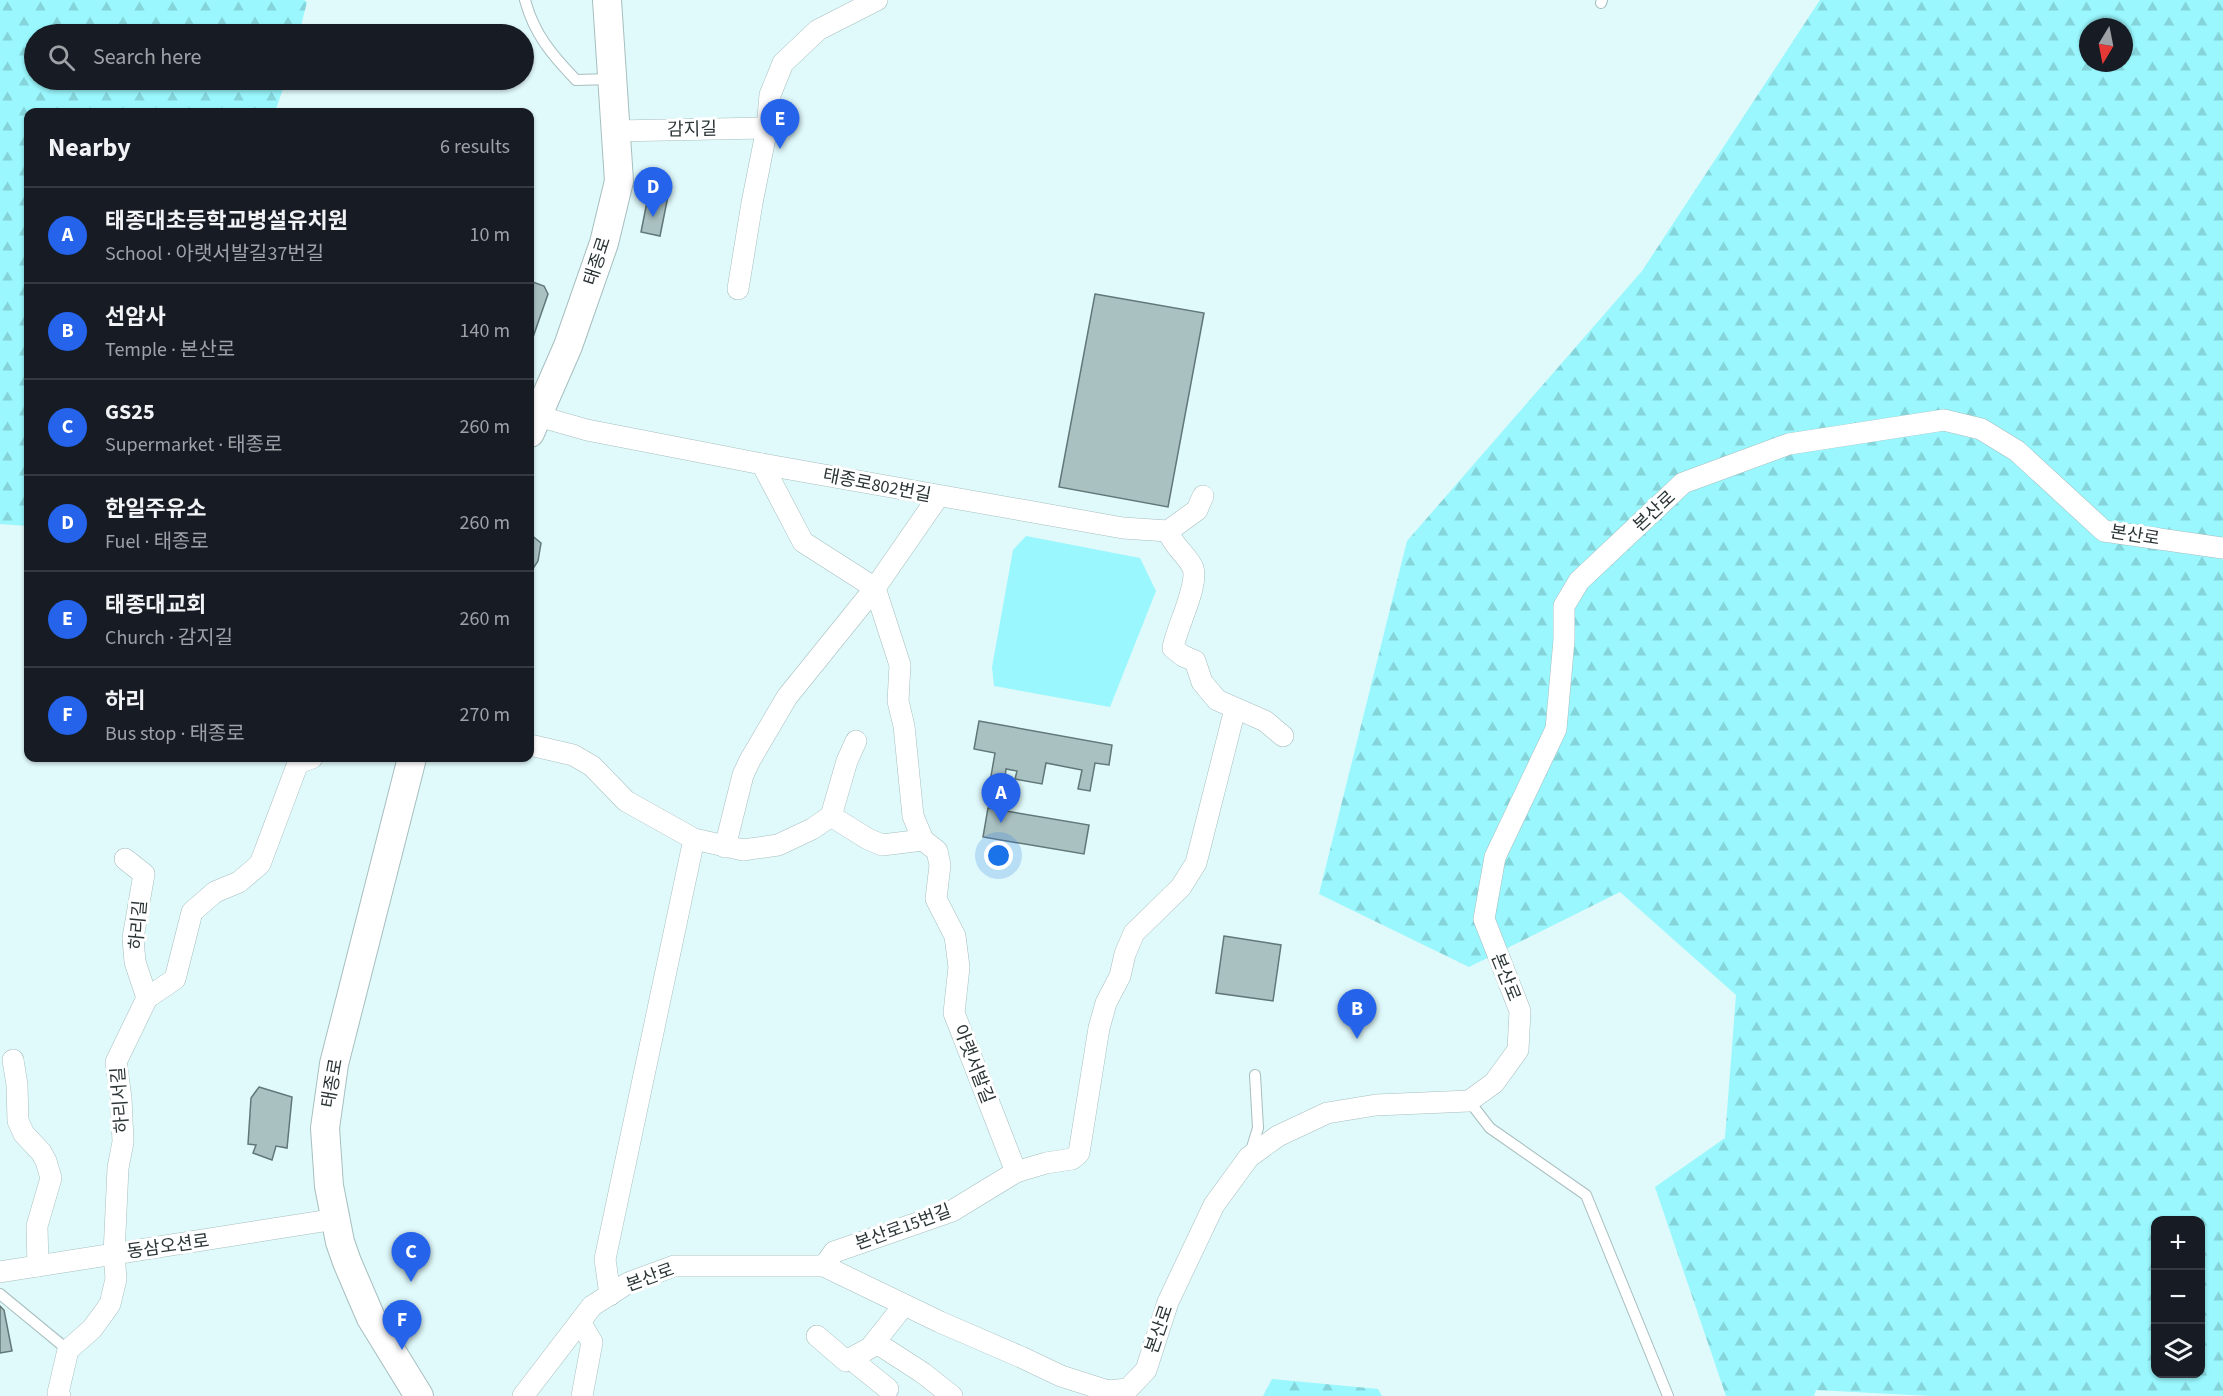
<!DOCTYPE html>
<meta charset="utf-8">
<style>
:root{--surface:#171b24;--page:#242831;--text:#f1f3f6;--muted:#9ea1a6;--line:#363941;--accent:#2563eb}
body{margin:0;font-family:"Source Sans 3","Noto Sans KR",sans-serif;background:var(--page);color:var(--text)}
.controls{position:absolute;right:18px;bottom:18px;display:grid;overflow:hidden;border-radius:12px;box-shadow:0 2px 4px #0004}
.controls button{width:54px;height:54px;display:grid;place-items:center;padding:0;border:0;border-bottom:2px solid var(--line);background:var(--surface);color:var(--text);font:30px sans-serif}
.compass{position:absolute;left:2079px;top:18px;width:54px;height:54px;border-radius:50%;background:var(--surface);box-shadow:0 2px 4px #0004;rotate:190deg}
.you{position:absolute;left:999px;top:856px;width:21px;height:21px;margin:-15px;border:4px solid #fff;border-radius:50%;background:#1a73e8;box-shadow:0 0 0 9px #1a73e833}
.badge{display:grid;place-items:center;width:39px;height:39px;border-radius:50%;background:var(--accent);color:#fff;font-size:20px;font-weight:700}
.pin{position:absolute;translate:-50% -50px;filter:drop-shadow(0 2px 3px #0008)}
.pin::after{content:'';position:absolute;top:32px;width:21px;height:18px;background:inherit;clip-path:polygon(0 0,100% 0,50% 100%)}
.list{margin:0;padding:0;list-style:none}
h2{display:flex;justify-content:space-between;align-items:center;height:78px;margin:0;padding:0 24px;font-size:26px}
h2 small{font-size:20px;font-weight:400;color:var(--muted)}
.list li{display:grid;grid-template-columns:39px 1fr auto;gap:18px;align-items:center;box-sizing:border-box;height:96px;padding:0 24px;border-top:2px solid var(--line)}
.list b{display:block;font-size:22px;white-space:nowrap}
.list p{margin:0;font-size:20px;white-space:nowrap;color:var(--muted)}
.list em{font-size:20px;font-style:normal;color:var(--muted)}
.icon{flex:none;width:33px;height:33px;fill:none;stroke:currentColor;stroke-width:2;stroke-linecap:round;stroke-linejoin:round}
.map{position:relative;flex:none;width:2223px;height:1396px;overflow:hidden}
.search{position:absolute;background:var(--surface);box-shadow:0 2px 4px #0004;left:24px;top:24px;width:510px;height:66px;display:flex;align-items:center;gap:15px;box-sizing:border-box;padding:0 21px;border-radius:33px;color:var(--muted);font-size:22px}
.panel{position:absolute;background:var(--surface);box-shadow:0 2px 4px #0004;left:24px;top:108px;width:510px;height:654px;border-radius:12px}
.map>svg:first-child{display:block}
</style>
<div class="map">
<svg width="2223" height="1396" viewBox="0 0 2223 1396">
<defs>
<pattern id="forest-firs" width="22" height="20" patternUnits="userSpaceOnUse" patternTransform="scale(1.5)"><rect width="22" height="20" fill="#99f7fd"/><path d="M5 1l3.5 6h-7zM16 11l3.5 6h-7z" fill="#84d4d9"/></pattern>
</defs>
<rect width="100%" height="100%" fill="#e0f9fa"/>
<g fill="url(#forest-firs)" fill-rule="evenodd">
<path d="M0 0H304L307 2 299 34H34V80H286L275 112H28V526L0 524Z"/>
<path d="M1820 0H2223V1396H1930L1816 1390 1814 1396H1726L1655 1187 1725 1138 1736 995 1620 892 1469 967 1319 894 1407 541 1642 271ZM2088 27H2124V63H2088ZM2156 1220H2200V1374H2156Z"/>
<path d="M1272 1379 1378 1389 1382 1396H1263Z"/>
</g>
<path fill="#99f7fd" d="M1026 536 1140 558 1156 591 1110 707 994 686 992 667 1013 550Z"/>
<g fill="#aac1c2" stroke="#617778" stroke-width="1.5">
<path d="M649 192 668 196 660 236 641 232Z"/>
<path d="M530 281 544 286 548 294 531 343Z"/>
<path d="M1095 294 1204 313 1168 507 1059 487Z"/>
<path d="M530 534 541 543 538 561 530 573Z"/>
<path d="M979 721 1112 745 1109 765 1095 763 1090 791 1078 789 1082 770 1046 763 1042 784 1015 779 1017 771 1006 769 1005 778 991 776 995 753 974 749Z"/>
<path d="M988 808 1089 825 1084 854 983 837Z"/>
<path d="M1224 936 1281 945 1273 1001 1216 993Z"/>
<path d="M259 1087 292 1097 287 1148 276 1146 272 1160 253 1153 256 1145 248 1144 251 1098Z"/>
<path d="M0 1306 4 1310 12 1351 0 1353Z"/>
</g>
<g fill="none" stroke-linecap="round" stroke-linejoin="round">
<defs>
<g id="service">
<path d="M525 0C534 34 552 55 576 80L610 79"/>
<path d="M1601 3 1602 0"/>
<path d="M1469 1101 1490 1128 1586 1195 1668 1396"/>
<path d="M1250 1154 1258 1128 1255 1075"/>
<path d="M0 1294 68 1350"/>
</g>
<g id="minor">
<path d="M616 131 767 128"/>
<path d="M738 289 752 203 767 128 770 95 783 63 818 30 877 0"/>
<path d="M538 416 587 430 762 464 1123 528 1168 531 1197 510 1203 496"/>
<path d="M938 497 875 588 900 665 898 701 904 726 913 816 923 840 937 851 940 865 936 899 955 936 959 967 954 1013 1016 1172"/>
<path d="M1168 531C1173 546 1185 553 1192 566 1201 582 1176 628 1173 648L1183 656 1195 661 1202 682 1217 700 1265 721 1283 736"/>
<path d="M530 745 573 755 592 766 626 801 694 839 743 850 778 845 812 829 831 816 847 761 856 741"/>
<path d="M831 816 868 839 882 845 923 840"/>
<path d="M725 847 743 775 750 760 787 697 875 588 803 542 762 464"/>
<path d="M125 859 144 874 133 938 135 962 147 998"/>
<path d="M13 1060 17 1085 18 1121 24 1134 41 1152 46 1161 51 1178 37 1226 38 1266"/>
<path d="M824 1266 834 1252 952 1211 1016 1172 1046 1163 1072 1159 1079 1153 1099 1028 1106 1003 1120 976 1125 954 1134 933 1181 887 1196 863 1235 709"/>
<path d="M0 1272 336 1219"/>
<path d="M610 1295 605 1259 694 839"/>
<path d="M580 1322 592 1342 582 1396"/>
<path d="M817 1336 846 1361 870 1348 904 1305"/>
<path d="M875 1342 923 1373 952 1396"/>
<path d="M851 1359 888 1389"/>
<path d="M60 1396 58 1393 68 1350 92 1329 103 1314 110 1304 116 1279 114 1254 118 1168 123 1142 121 1098 116 1062 147 998 175 979 192 912 215 892 239 882 260 864 298 763 312 758"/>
<path d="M523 1396 592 1306 628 1283 674 1266H824L940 1322 1021 1357 1061 1376 1108 1391 1128 1389 1146 1370 1168 1302 1214 1205 1249 1157 1278 1136 1327 1113 1376 1105 1469 1101 1494 1083 1518 1050 1520 1011 1484 919 1495 857 1556 729 1564 640V606L1579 581 1683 483 1789 444 1944 420 1981 429 2017 451 2104 531 2223 548"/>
</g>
<g id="secondary">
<path d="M530 433 568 346 604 243 619 181 607 0"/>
<path d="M412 758 334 1064 325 1128 329 1186 340 1242 347 1262 371 1318 419 1396"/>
</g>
</defs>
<use href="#service" stroke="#a7bebf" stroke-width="12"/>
<use href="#minor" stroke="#a7bebf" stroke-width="22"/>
<use href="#secondary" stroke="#a7bebf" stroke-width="30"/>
<use href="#service" stroke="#fff" stroke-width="10"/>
<use href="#minor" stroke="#fff" stroke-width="21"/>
<use href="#secondary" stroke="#fff" stroke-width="28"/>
</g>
<g text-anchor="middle" stroke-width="6" stroke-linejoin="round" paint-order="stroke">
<g font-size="18" fill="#2d3637" stroke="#fff">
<text transform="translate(692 129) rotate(-1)" y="6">감지길</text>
<text transform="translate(597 261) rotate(-72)" y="6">태종로</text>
<text transform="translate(877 485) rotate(11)" y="6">태종로802번길</text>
<text transform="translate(1654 511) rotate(-43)" y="6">본산로</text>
<text transform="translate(2135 535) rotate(9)" y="6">본산로</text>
<text transform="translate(138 925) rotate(-85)" y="6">하리길</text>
<text transform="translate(1506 977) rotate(68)" y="6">본산로</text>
<text transform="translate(974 1064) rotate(69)" y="6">아랫서발길</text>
<text transform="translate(332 1083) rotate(-80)" y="6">태종로</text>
<text transform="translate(120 1100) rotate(-94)" y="6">하리서길</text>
<text transform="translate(903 1227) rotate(-20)" y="6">본산로15번길</text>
<text transform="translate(168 1246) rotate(-8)" y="6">동삼오션로</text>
<text transform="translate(650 1277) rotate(-20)" y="6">본산로</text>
<text transform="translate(1159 1329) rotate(-71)" y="6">본산로</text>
</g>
</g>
</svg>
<div class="controls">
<button>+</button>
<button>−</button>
<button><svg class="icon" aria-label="layers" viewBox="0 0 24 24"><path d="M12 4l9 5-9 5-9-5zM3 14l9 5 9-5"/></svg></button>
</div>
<svg class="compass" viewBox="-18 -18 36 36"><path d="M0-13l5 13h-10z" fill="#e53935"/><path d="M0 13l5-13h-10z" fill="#9ea1a6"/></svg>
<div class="you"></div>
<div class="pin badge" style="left:1001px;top:823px">A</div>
<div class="pin badge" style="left:1357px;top:1039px">B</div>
<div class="pin badge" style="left:411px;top:1282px">C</div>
<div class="pin badge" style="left:653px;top:217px">D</div>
<div class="pin badge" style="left:780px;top:149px">E</div>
<div class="pin badge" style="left:402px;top:1350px">F</div>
<div class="search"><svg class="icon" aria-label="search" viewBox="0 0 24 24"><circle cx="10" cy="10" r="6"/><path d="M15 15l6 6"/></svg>Search here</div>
<section class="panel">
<h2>Nearby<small>6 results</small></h2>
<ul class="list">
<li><span class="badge">A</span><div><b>태종대초등학교병설유치원</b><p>School · 아랫서발길37번길</p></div><em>10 m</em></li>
<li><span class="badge">B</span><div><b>선암사</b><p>Temple · 본산로</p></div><em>140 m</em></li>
<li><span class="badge">C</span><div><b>GS25</b><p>Supermarket · 태종로</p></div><em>260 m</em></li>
<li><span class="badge">D</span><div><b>한일주유소</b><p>Fuel · 태종로</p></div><em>260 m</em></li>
<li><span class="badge">E</span><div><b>태종대교회</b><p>Church · 감지길</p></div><em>260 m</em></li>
<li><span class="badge">F</span><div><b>하리</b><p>Bus stop · 태종로</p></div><em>270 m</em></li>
</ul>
</section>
</div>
